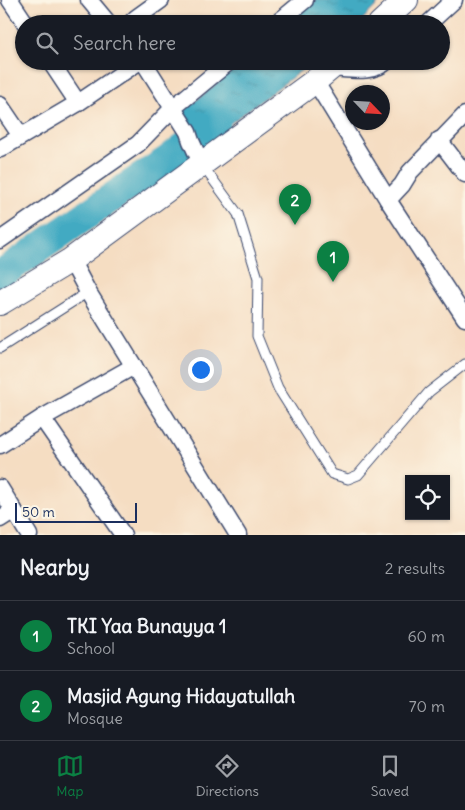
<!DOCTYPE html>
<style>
:root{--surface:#171b24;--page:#242831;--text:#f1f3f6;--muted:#9ea1a6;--line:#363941;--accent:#0b8043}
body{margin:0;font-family:Delius,sans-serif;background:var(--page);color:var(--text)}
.controls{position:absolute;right:15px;bottom:15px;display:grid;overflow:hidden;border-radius:0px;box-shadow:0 1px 4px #0004}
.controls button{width:45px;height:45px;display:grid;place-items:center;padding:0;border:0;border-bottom:1px solid var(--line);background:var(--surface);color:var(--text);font:25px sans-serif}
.compass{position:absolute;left:345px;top:85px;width:45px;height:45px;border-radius:50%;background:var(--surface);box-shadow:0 1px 4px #0004;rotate:115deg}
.scale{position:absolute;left:15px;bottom:12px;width:122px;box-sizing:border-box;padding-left:5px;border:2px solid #1b2f5e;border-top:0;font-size:14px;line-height:18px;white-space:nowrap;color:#1b2f5e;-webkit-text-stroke:4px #fcf5e5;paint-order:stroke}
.you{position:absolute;left:200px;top:369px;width:18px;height:18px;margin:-12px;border:4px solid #fff;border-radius:50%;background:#1a73e8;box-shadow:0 0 0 8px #1a73e833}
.badge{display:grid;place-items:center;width:32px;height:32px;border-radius:50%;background:var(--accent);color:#fff;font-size:16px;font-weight:700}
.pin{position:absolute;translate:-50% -41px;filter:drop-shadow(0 1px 2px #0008)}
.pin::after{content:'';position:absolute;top:26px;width:18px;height:15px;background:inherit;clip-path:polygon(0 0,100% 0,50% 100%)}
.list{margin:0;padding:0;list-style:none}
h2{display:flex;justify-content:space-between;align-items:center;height:65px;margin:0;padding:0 20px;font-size:21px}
h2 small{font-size:16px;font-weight:400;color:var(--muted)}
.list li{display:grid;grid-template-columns:32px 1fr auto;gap:15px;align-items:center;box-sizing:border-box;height:70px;padding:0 20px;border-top:1px solid var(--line)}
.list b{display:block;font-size:19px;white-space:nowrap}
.list p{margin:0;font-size:16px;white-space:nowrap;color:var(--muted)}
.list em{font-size:16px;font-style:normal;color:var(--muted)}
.icon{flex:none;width:28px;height:28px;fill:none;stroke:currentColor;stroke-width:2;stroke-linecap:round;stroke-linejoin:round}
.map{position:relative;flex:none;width:465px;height:535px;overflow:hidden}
.search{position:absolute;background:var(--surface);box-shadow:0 1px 4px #0004;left:15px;right:15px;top:15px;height:55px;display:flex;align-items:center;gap:12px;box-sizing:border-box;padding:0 18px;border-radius:28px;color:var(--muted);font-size:19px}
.sheet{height:205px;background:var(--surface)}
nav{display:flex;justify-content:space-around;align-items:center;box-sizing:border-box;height:70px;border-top:1px solid var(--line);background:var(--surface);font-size:14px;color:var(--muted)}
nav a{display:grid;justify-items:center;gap:2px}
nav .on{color:var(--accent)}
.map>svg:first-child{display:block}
</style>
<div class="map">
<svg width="465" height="535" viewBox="0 0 465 535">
<defs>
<pattern id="water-ripples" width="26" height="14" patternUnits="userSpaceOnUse" patternTransform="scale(1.25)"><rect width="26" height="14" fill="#42aac2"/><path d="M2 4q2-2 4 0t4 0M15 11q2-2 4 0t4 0" fill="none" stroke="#368ba1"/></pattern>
</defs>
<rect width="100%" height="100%" fill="#fcf5e5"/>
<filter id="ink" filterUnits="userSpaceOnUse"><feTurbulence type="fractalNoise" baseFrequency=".02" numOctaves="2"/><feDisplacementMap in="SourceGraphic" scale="10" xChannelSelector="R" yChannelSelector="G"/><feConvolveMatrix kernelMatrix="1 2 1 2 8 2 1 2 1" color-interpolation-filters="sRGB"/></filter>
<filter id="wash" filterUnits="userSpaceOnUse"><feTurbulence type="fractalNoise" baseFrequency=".0096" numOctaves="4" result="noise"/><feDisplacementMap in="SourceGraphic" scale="20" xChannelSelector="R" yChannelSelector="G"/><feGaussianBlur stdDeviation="1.12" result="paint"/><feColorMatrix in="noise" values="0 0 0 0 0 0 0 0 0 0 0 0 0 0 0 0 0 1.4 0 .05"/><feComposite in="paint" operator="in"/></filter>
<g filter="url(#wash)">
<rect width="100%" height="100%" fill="#f5ddc2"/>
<g fill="url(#water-ripples)" stroke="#2e6c90">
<path d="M315 0H382L358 24H287Z"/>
<path d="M243 61H314L193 151 173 120Z"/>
</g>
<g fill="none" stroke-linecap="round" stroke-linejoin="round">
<path stroke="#42aac2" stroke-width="30" d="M0 275 127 187 168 160 216 122"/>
</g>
</g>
<g filter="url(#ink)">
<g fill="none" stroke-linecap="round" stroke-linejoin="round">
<defs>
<g id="lane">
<path d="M203 166 238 214 258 278 257 336 278 388 332 474 348 479 358 475 429 392 465 364"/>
<path d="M0 348 88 292"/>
</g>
<g id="street">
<path d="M10 0 26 24"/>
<path d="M89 0 109 24"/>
<path d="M130 24 136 18 161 0"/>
<path d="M276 24 305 0"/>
<path d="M428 24 454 0"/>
<path d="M50 61 78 103"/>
<path d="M143 61 188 132 191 141 202 165"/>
<path d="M331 68C349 69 373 74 387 61"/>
<path d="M315 81 388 200 465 318"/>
<path d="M0 105 21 136"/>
<path d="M439 140 465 174"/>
<path d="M0 149 78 103 140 61"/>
<path d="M388 200 402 185 410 172 465 115"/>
<path d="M0 240 138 144 173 108 230 61"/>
<path d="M71 260 88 292 238 535"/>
<path d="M42 418 123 535"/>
<path d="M0 445 42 418 134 366"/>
<path d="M0 488 29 535"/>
<path d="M0 519 14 510"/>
</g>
<g id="secondary">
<path d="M380 24 406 0"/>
<path d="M0 303 71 260 315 81 339 61"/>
</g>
</defs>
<use href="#lane" stroke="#3c496d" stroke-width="11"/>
<use href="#street" stroke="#3c496d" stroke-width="19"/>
<use href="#secondary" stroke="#3c496d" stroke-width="26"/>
<use href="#lane" stroke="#fff" stroke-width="9"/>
<use href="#street" stroke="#fff" stroke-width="16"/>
<use href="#secondary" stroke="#fff" stroke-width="24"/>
</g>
</g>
</svg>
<div class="controls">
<button><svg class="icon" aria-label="locate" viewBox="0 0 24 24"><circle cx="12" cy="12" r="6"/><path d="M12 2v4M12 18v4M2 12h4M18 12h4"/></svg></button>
</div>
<svg class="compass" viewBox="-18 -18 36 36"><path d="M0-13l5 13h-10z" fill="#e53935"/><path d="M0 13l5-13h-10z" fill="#9ea1a6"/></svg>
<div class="scale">50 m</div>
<div class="you"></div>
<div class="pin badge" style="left:333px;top:282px">1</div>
<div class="pin badge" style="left:295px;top:225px">2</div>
<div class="search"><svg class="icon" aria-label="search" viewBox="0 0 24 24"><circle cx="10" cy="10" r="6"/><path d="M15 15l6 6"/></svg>Search here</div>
</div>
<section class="sheet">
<h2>Nearby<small>2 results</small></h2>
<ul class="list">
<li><span class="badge">1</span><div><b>TKI Yaa Bunayya 1</b><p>School</p></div><em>60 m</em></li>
<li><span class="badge">2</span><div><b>Masjid Agung Hidayatullah</b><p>Mosque</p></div><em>70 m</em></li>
</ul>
</section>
<nav>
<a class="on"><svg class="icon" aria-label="map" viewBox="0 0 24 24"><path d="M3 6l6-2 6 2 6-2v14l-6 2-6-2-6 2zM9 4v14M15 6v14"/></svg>Map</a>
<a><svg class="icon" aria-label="directions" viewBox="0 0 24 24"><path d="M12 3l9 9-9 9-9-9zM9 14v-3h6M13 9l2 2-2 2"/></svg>Directions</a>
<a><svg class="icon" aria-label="saved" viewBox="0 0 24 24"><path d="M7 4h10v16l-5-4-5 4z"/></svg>Saved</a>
</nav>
